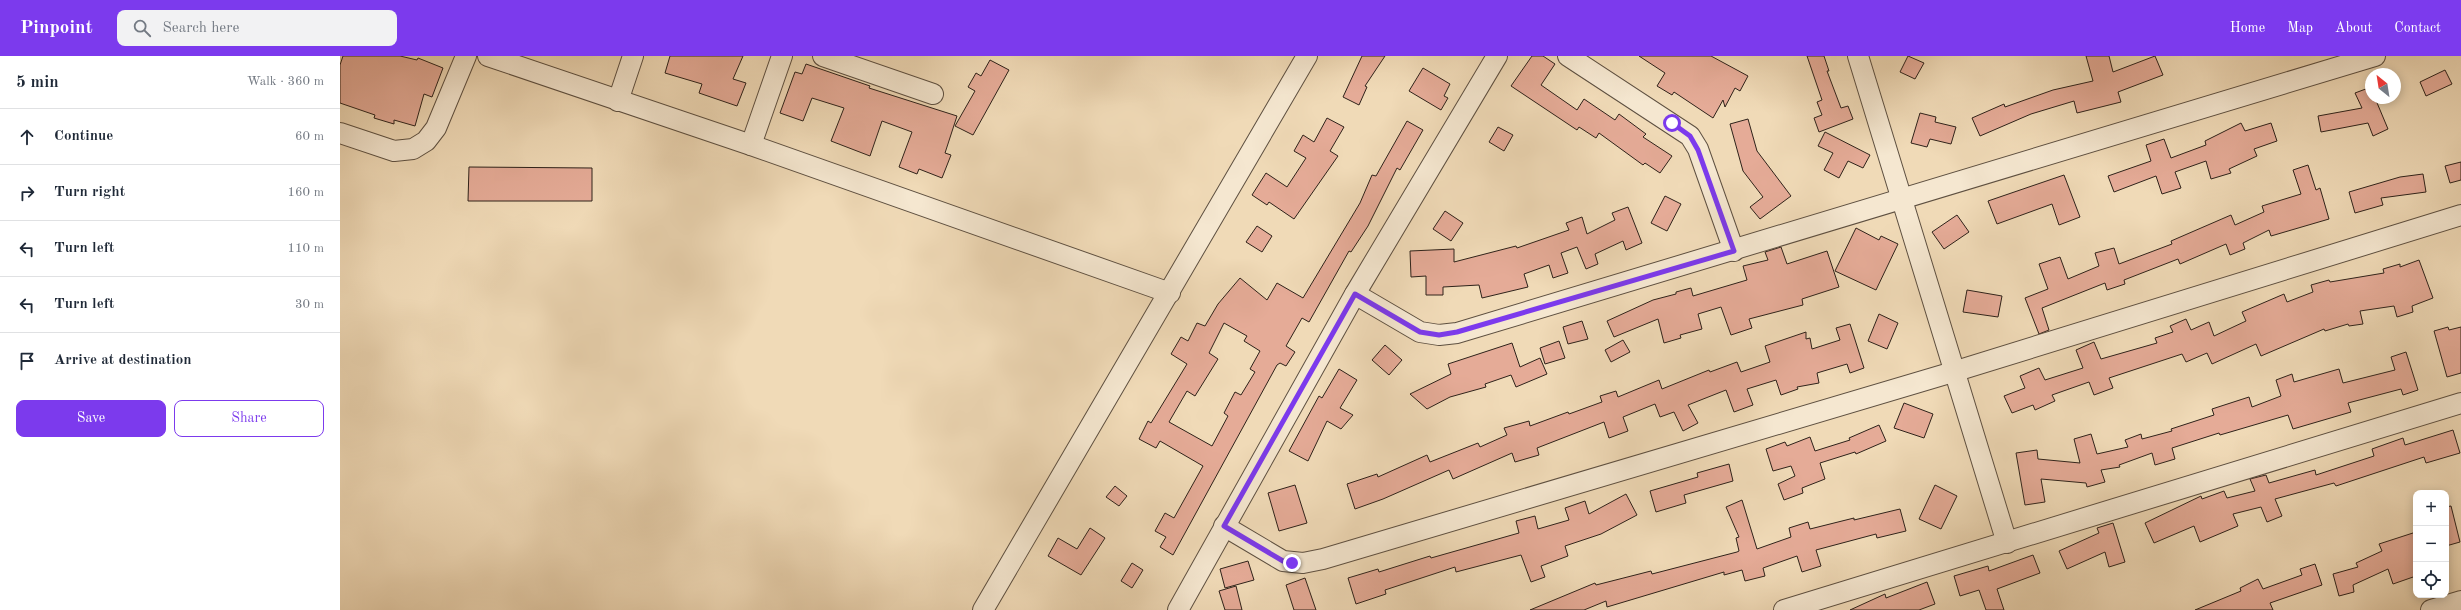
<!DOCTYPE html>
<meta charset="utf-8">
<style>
:root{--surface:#fff;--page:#f2f2f3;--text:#1f2937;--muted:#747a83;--line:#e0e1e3;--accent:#7c3aed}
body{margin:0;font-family:"Old Standard TT",serif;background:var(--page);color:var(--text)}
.controls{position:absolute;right:12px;bottom:12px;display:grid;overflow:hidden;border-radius:8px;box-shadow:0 2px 10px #0003}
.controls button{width:36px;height:36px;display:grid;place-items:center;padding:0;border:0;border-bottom:1px solid var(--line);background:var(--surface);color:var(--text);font:20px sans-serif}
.compass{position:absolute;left:2025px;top:12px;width:36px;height:36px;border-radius:50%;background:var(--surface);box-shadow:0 2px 10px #0003;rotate:330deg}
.stop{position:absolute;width:12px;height:12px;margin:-9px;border:3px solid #7c3aed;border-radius:50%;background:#fff}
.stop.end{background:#7c3aed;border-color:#fff;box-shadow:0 1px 4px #0008}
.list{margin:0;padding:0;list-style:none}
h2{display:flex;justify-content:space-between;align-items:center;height:52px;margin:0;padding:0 16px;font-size:17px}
h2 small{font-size:13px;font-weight:400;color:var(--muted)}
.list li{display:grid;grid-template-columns:26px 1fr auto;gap:12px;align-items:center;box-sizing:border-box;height:56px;padding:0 16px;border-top:1px solid var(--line)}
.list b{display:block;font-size:15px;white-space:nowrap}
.list em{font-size:13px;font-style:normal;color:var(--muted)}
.actions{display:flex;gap:8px;padding:12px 16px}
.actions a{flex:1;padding:9px 0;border:1px solid var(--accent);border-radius:8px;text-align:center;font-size:14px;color:var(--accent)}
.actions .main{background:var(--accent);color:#fff}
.icon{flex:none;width:22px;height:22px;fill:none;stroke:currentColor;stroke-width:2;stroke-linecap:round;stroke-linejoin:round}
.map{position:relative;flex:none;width:2121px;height:554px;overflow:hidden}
header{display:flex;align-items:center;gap:24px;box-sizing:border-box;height:56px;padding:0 20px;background:var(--accent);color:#fff}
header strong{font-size:19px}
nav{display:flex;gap:22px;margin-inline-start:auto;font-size:14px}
.search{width:280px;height:36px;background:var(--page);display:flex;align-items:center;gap:10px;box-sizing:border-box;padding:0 14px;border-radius:8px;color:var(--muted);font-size:15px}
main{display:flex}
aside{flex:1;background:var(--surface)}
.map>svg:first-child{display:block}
</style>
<header>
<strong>Pinpoint</strong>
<div class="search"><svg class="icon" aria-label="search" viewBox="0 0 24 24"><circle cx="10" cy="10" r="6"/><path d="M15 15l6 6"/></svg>Search here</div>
<nav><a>Home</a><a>Map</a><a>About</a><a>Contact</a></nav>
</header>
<main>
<aside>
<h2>5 min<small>Walk · 360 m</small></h2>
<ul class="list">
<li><svg class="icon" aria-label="ahead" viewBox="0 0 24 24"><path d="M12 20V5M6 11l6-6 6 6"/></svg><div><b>Continue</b></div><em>60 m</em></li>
<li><svg class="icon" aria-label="right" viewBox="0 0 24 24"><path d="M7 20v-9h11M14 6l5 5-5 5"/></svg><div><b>Turn right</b></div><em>160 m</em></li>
<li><svg class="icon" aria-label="left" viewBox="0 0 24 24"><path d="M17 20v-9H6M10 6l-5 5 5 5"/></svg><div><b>Turn left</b></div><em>110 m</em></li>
<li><svg class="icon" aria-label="left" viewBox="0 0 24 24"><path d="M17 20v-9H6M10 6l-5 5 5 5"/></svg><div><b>Turn left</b></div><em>30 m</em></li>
<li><svg class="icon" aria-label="arrive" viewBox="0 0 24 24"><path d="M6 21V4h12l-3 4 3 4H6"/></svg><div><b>Arrive at destination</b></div></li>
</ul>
<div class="actions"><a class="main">Save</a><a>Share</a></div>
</aside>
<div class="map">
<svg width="2121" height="554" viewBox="0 0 2121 554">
<rect width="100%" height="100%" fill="#f0dab7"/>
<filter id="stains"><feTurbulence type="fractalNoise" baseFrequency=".005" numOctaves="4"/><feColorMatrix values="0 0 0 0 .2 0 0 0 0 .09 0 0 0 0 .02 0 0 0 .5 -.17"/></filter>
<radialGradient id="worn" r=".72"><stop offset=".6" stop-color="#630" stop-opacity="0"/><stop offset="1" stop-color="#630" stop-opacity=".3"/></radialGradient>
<g fill="#e5ab97" stroke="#2e221a" fill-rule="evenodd">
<path d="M3 0H60L77 4 78 2 103 12 92 41 84 38 75 70 54 64V68L34 62 35 59 0 47V9Z"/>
<path d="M330 0H403L393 23 406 27 397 50 359 37 362 28 325 17Z"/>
<path d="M1022 0H1045L1025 30 1027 31 1019 49 1003 41Z"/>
<path d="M1192 0H1203L1215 8 1201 29 1237 54 1244 43 1275 64 1279 58 1306 78 1303 81 1332 100 1320 117 1305 107 1303 109 1259 77 1256 82 1239 71 1237 74 1171 30Z"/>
<path d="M1299 0H1371L1408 20 1400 35 1395 32 1385 51 1383 44 1373 62 1334 36 1332 39 1317 30 1325 17Z"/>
<path d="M1467 0H1484L1489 15H1487L1501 52 1508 50 1513 63 1479 76 1474 62 1482 59 1477 46 1482 44Z"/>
<path d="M1568 0 1584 7 1575 23 1560 16Z"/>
<path d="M1746 0H1769L1773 16 1815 0 1823 19 1778 36 1781 46 1737 57 1734 45 1691 58 1640 80 1632 62 1664 48 1665 51 1713 34 1753 25Z"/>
<path d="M650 4 669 14 633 79 615 70 635 35 628 31 636 17 641 20Z"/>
<path d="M466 8 530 30 529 32 617 60 605 97 611 99 602 122 579 113 577 118 559 111 572 76 542 65 530 100 491 85 504 52 472 42 463 65 440 57 455 16 462 18Z"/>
<path d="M1083 12 1110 28 1104 40 1108 42 1101 54 1069 35Z"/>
<path d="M2105 14 2112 28 2086 40 2080 26Z"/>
<path d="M2031 31V42H2035L2048 73 2033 80 2028 67 1981 76 1978 60 2022 52 2015 37Z"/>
<path d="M1580 57 1596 61 1595 66 1616 71 1611 88 1590 83 1587 91 1571 87Z"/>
<path d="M987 62 1004 71 990 95 998 100 954 163 929 146 927 149 912 139 926 117 947 131 966 102 954 95 963 79 974 86Z"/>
<path d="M1408 63 1417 95 1451 140 1420 163 1410 151 1423 141 1403 115 1390 68Z"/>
<path d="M1067 65 1083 74 1060 114 1057 112 1028 170 1011 196 1009 195 969 266 962 262 946 290 955 296 946 310 940 307 937 309 833 499 820 491 826 481 815 475 825 457 834 462 863 410 820 385 816 392 799 383 808 365 811 367 847 308 831 298 841 281 848 285 857 267 865 270 878 248 900 222 927 244 937 227 963 242 1020 147 1032 119 1036 120ZM884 267 907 280 904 285 920 295 910 313 915 316 901 339 895 336 884 357 888 360 872 390 829 366 847 335 855 340 878 303 869 297Z"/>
<path d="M1901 67 1905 75 1931 67 1937 85 1914 93 1917 100 1889 113 1891 117 1871 123 1866 105 1835 116 1841 132 1822 138 1816 120 1774 136 1768 120 1811 105 1806 89 1824 83 1831 102 1866 89 1865 85Z"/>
<path d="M1158 71 1173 79 1164 95 1149 86Z"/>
<path d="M1485 76 1530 99 1523 112 1508 105 1499 122 1484 114 1493 97 1478 90Z"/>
<path d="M2121 106V124L2110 127 2105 110Z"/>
<path d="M1968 109 1976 134 1980 132 1989 163 1931 180 1929 174 1903 187 1905 193 1890 199 1886 188 1840 208 1838 203 1784 224 1785 228 1767 234 1765 227 1702 252 1709 274 1699 278 1685 242 1708 233 1699 208 1720 201 1728 223 1759 210 1755 197 1774 192 1779 208 1832 188 1831 185 1891 159 1895 169 1924 156 1922 150 1961 138 1953 114Z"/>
<path d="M129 111 252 112V145H128Z"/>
<path d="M2083 118 2086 136 2041 142 2043 149 2015 157 2009 136 2060 121Z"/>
<path d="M1724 119 1740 161 1719 169 1712 148 1657 168 1648 145Z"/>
<path d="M1325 140 1341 148 1327 175 1311 167Z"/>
<path d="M1288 151 1302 187 1286 194 1283 185 1255 198 1258 208 1246 213 1237 191 1221 197 1228 217 1213 222 1209 209 1184 218 1188 231 1142 242 1139 229 1103 231V239H1086V220L1071 221 1070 195 1114 193V206L1176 190 1177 192 1229 174 1226 167 1242 161 1247 178 1275 164 1272 157Z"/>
<path d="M1105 155 1123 167 1111 185 1093 173Z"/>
<path d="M1617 159 1629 176 1604 193 1592 176Z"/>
<path d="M917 170 932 180 922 196 906 186Z"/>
<path d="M1516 172 1539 184 1541 180 1558 188 1536 234 1495 215Z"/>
<path d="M1441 191 1447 208 1487 195 1499 231 1462 243 1463 249 1409 263 1412 272 1391 279 1381 251 1358 258 1362 273 1340 279 1341 282 1324 287 1318 263 1274 281 1267 265 1313 244 1336 238V236L1351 232 1353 240 1407 224 1403 210 1428 204 1425 196Z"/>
<path d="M2079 204 2093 242 2072 250 2073 256 2057 261 2054 250 2020 255 2023 268 2009 270 2008 268 1985 275 1984 273 1921 300 1916 288 1872 308 1867 297 1846 306 1842 298 1769 322 1773 332 1754 339 1749 326 1712 339 1715 345 1695 354 1693 349 1672 357 1664 340 1685 332 1680 320 1699 312 1705 324 1743 312 1736 294 1754 286 1761 303 1817 287 1815 282 1833 276 1830 270 1846 263 1851 274 1869 266 1874 280 1906 265 1902 256 1944 238 1947 246 1973 236 1971 229 1989 224 1990 226 2044 217 2043 213 2060 208V211Z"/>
<path d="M1627 234 1662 240 1658 261 1623 256Z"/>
<path d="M1539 258 1558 267 1547 293 1528 285Z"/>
<path d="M1242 265 1248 283 1228 288 1223 271Z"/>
<path d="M1510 268 1524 312 1510 317 1507 308 1477 317 1479 327 1457 331 1458 333 1441 339 1436 324 1407 333 1413 349 1394 356 1386 334 1348 349 1358 367 1343 375 1334 356 1320 361 1315 348 1283 361 1288 375 1269 382 1264 366 1197 392 1199 399 1175 406 1172 397 1113 423 1109 414 1043 443 1015 453 1007 428 1037 418 1038 421 1087 399 1090 406 1138 387 1140 391 1167 379 1164 372 1189 365 1190 370 1228 356 1229 358 1262 346 1260 340 1276 335 1278 341 1319 324 1322 333 1369 314 1370 316 1397 306 1401 316 1430 306 1425 290 1466 276V283L1470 282 1472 293 1500 284 1496 272Z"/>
<path d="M2108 271 2109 274 2121 271V317L2107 321 2094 275Z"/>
<path d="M1283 284 1290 296 1271 306 1265 294Z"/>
<path d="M1219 285 1225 302 1205 308 1200 292Z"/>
<path d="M1172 287 1180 311 1200 302 1207 318 1176 331 1171 319 1145 328 1146 331 1110 341 1087 353 1070 338 1111 318 1108 308Z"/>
<path d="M1045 289 1062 304 1049 319 1032 304Z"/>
<path d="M2066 296 2078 334 2063 339 2061 333 2008 347 2011 356 1953 373 1948 359 1880 379 1879 377 1832 392 1835 403 1815 409 1812 397 1779 409 1780 411 1761 414 1765 426 1747 431 1746 427 1701 423 1705 446 1685 449 1676 397 1697 394 1698 403 1740 407 1734 383 1751 378 1757 398 1788 391 1785 384 1801 378 1802 383 1832 375 1831 373 1874 359 1872 353 1909 341 1912 351 1941 340 1936 324 1952 318 1954 326 1999 313 2003 327 2055 314 2051 301Z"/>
<path d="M999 313 1017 324 1000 352 1013 359 1001 373 987 365 968 405 949 395 979 340 982 342Z"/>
<path d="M1564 347 1593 358 1584 382 1554 372Z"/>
<path d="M1539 369 1546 385 1516 398 1515 396 1480 407 1485 423 1462 432 1463 437 1444 444 1438 428 1455 420 1451 410 1433 415 1426 393 1445 386 1447 390 1470 381 1475 395 1510 384 1509 382Z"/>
<path d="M2113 374 2120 397 2086 407 2084 401 1996 430 1994 427 1935 443 1942 460 1927 466 1921 451 1893 458 1898 470 1860 486 1854 470 1814 487 1805 467 1861 440 1862 443 1884 435 1887 442 1915 435 1910 423 1926 419 1929 427 1975 414 1976 419 2034 400 2032 393 2063 382 2065 389Z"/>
<path d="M1389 408 1393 425 1344 439 1346 447 1316 456 1310 435 1358 421 1357 417Z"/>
<path d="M955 429 967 467 939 475 928 437Z"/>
<path d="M1595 429 1617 440 1601 473 1579 463Z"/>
<path d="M775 430 787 440 779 450 766 441Z"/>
<path d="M1286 438 1297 459 1261 478 1225 490 1228 500 1201 510 1205 521 1191 526 1181 499 1116 516 1115 511 1045 534 1046 538 1016 548 1008 522 1038 513 1039 516 1090 500 1091 502 1179 477 1176 465 1195 460 1198 473 1229 464 1225 452 1245 445 1249 458Z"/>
<path d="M1402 444 1417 493 1451 481 1449 472 1468 466 1470 473 1514 462V464L1560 453 1566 475 1537 482 1536 478 1476 494 1481 510 1462 516 1457 500 1423 512 1425 520 1405 525 1402 514 1384 519V516L1267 551 1266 545 1244 554H1190L1255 527 1256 529 1311 515 1312 518 1397 496 1399 495 1396 482 1399 481 1386 451Z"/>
<path d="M2111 450 2120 486 2106 490V451Z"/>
<path d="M1773 467 1785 506 1769 511 1765 496 1727 513 1719 495 1759 477 1757 472Z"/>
<path d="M750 472 765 482 741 519 708 500 718 482 737 493Z"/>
<path d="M2076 476V520L2053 528 2048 513 2013 529 2014 536 1999 540 1993 518 2018 511 2016 507 2042 495 2039 488Z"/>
<path d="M1693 499 1700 517 1657 533 1664 554H1646L1639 534 1620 540 1614 520 1648 510 1649 515Z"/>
<path d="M908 505 914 524 885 532 880 513Z"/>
<path d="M792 507 803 514 792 532 781 525Z"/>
<path d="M1975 508 1982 529 1930 547 1933 554H1855L1901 535 1900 532 1918 523 1923 533 1962 519 1960 513Z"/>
<path d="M965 522 976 554H954L946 529Z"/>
<path d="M1587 526 1595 548 1579 554H1510L1545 538 1546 542Z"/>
<path d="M896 530 902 554H885L879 535Z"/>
</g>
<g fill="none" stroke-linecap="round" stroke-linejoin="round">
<defs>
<g id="minor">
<path d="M148 0 411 89 830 237"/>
<path d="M483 0 593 38"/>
<path d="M1228 0 1350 80 1358 93 1394 195"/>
<path d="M1518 0 1667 487"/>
<path d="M278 45 293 0"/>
<path d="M0 77 54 95 73 93 86 85 96 72 126 0"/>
<path d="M411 89 442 0"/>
<path d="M1015 238 1080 276 1099 279 1117 277 2035 0"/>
<path d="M884 470 943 505 963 507 983 503 1613 316 2121 159"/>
<path d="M643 554 967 0"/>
<path d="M838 554 1015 238 1157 0"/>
<path d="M1444 554 2121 347"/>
<path d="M2091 554 2121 545"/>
</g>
</defs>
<use href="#minor" stroke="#5e5041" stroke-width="22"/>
<use href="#minor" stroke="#f5e7d0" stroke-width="20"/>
</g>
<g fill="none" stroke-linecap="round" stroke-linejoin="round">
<path stroke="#7c3aed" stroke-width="5" d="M952 507 943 505 884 470 1015 238 1080 276 1099 279 1117 276 1394 195 1358 94 1350 80 1332 67"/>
</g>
<rect width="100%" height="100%" filter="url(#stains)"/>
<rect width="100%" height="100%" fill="url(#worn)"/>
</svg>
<div class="controls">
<button>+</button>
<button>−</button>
<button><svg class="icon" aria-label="locate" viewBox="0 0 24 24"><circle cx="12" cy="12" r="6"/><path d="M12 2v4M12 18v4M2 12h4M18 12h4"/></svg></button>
</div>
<svg class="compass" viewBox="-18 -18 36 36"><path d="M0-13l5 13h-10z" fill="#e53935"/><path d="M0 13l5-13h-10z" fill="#747a83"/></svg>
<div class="stop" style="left:1332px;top:67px"></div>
<div class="stop end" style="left:952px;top:507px"></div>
</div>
</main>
